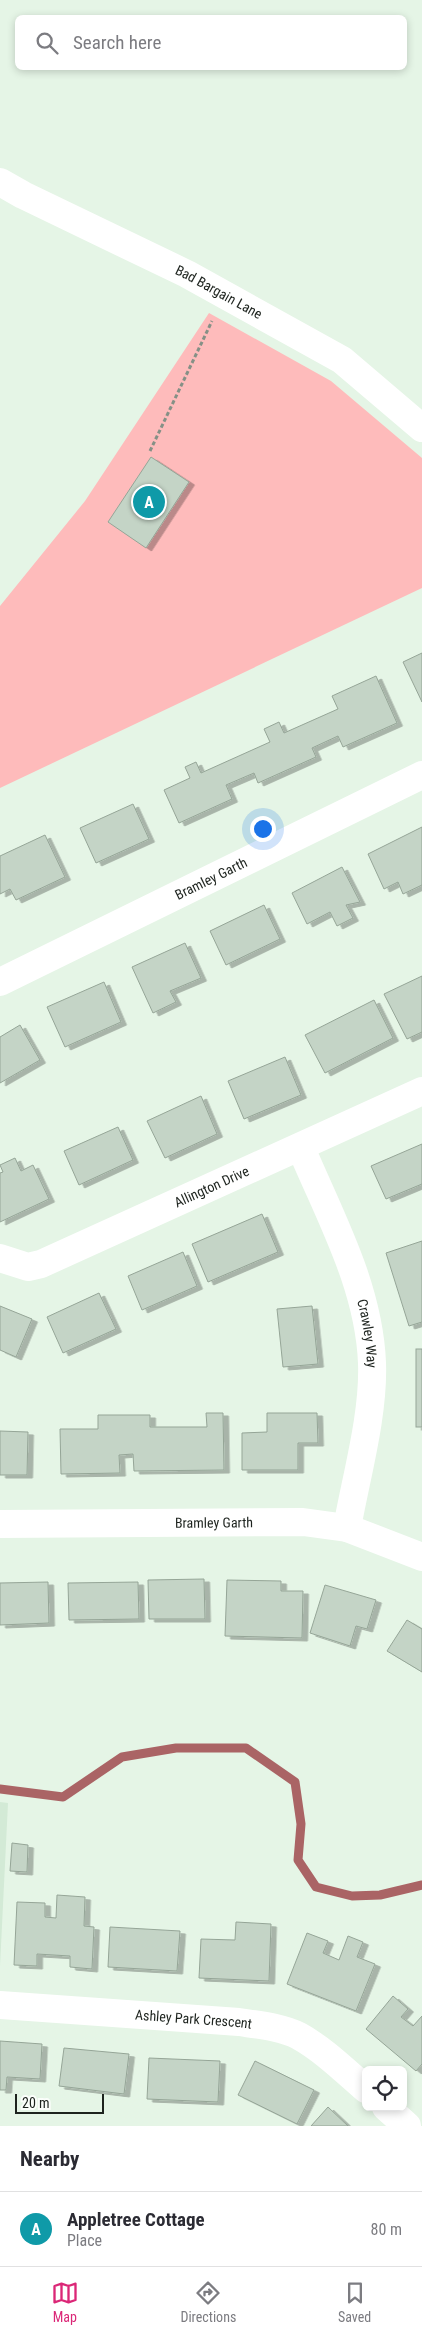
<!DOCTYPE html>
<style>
:root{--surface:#fff;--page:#f2f2f3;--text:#2b2b33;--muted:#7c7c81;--line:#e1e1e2;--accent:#db2777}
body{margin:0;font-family:"Roboto Condensed",sans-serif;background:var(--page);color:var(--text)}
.controls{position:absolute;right:15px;bottom:15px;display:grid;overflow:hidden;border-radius:8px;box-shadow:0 2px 8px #0003}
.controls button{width:45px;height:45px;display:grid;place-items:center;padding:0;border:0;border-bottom:1px solid var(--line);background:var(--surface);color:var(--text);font:25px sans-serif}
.scale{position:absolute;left:15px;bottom:12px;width:89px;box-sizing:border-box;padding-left:5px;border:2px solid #1d231e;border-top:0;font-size:14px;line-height:18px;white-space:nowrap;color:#1d231e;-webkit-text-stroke:4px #fbfefb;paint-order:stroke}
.you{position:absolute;left:262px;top:828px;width:18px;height:18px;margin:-12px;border:4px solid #fff;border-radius:50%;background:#1a73e8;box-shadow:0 0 0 8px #1a73e833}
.badge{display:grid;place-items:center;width:32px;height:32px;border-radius:50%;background:var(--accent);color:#fff;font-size:16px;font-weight:700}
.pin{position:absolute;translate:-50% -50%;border:2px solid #fff;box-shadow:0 1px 5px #0006}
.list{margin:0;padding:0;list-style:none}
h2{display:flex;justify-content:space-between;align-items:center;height:65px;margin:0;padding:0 20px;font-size:21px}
h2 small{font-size:16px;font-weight:400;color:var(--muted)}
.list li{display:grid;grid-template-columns:32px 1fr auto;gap:15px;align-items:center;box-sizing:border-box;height:75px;padding:0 20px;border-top:1px solid var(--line)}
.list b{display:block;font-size:19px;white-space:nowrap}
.list p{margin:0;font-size:16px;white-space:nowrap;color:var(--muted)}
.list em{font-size:16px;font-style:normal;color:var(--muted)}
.icon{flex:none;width:28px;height:28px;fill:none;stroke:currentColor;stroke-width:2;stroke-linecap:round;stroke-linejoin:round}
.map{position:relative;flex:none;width:422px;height:2126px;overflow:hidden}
.search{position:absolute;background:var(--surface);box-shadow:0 2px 8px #0003;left:15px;right:15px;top:15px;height:55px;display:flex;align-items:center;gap:12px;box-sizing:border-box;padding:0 18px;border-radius:8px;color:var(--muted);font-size:19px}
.sheet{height:140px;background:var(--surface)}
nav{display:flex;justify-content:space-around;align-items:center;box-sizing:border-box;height:70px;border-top:1px solid var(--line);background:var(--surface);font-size:14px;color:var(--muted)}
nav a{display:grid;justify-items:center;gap:2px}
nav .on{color:var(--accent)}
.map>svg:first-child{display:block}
</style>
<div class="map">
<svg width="422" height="2126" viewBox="0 0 422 2126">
<defs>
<filter id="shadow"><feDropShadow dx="5.5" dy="3" stdDeviation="0" flood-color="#0004"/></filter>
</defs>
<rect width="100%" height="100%" fill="#e5f5e6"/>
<path fill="#d3ead6" d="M0 1802 8 1803 0 1966Z"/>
<path fill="#febbbb" d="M209 313 331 381 422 458V588L0 788V606L85 501Z"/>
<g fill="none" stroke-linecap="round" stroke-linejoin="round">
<path stroke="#aa6465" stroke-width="9" d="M0 1789 63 1797 122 1757 176 1748H246L295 1782 301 1824 298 1860 316 1887 352 1896 380 1895 422 1885"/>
</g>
<g fill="#c4d4c6" stroke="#95a597" filter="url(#shadow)">
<path d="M151 457 189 482 146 548 108 522Z"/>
<path d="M422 653V702L403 662Z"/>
<path d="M376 676 397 723 343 747 338 736 312 748 316 757 258 783 254 773 226 785 232 799 179 823 164 790 190 778 185 767 196 762 201 773 270 742 264 729 279 722 284 733 338 709 332 696Z"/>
<path d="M133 804 149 839 96 863 80 828Z"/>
<path d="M422 827V885L403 894 398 882 384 889 368 854Z"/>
<path d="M45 835 65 877 16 900 10 889 0 894V856Z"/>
<path d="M342 867 360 902 346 905 353 918 337 926 330 912 307 924 292 893Z"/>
<path d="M264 905 280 939 226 965 210 931Z"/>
<path d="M185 943 201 978 170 991 176 1002 153 1013 132 967Z"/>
<path d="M422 976V1032L407 1039 384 994Z"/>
<path d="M104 982 121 1022 65 1047 47 1007Z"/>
<path d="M374 1000 393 1038 325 1073 305 1035Z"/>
<path d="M20 1025 40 1060 0 1083V1037Z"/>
<path d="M285 1057 301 1095 244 1119 228 1081Z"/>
<path d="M201 1096 217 1134 165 1158 147 1121Z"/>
<path d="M118 1127 133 1160 79 1185 64 1151Z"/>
<path d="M422 1144V1184L386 1199 371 1166Z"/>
<path d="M15 1158 21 1171 33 1165 49 1199 0 1222V1173L3 1172 0 1165Z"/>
<path d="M262 1214 278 1252 208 1282 192 1244Z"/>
<path d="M422 1241V1322L409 1326 386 1253Z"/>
<path d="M183 1252 197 1286 142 1310 128 1276Z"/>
<path d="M99 1293 116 1329 63 1353 47 1317Z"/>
<path d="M0 1306 32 1319 16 1357 0 1350Z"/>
<path d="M312 1306 318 1364 283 1367 277 1309Z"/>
<rect x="416" y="1349" width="6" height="78"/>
<path d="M206 1413H223L224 1470 134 1471 133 1454 119 1455 120 1473 61 1474 60 1429H98V1415H150V1427H207Z"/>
<path d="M267 1413H317L318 1443H298V1470H242V1433L267 1432Z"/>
<path d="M0 1431 28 1432 27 1475H0Z"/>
<path d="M204 1579 205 1619H149L148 1580Z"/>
<path d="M227 1580 281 1581V1591H303L302 1638 225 1636Z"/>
<path d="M48 1582 49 1623 0 1625V1583Z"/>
<path d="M138 1582 139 1619 69 1620 68 1583Z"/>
<path d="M325 1585 376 1600 367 1629 356 1626 350 1646 310 1633Z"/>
<path d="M407 1620 422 1629V1672L387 1651Z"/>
<path d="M12 1843 28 1845 27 1872 10 1871Z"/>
<path d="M57 1895 85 1897 84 1926 94 1927 92 1969 70 1967V1956L37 1954V1966L14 1965 17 1902 45 1903V1917L56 1918Z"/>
<path d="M236 1922 271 1924 269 1981 199 1978 201 1939 235 1940Z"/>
<path d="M110 1927 180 1931 177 1971 108 1967Z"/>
<path d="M307 1933 328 1941 323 1953 339 1960 348 1936 363 1942 357 1957 375 1964 356 2011 287 1984Z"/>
<path d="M393 1996 408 2009 401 2017 413 2026 422 2016V2064L416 2071 366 2029Z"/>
<path d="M0 2041 42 2044 40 2079 7 2077 6 2090H0Z"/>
<path d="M64 2048 129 2054 124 2094 59 2086Z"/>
<path d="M149 2058 220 2061 218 2102 147 2099Z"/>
<path d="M255 2061 314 2090 297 2124 238 2095Z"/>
<path d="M328 2107 348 2126H311Z"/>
</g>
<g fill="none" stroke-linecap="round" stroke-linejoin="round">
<path stroke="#859086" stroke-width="3" stroke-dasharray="4 2.5" stroke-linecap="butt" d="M150 451 212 321"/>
<g stroke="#fff" stroke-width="28">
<path id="s1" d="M0 182 23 195 187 274 342 360 422 428"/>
<path id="s2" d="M0 982 422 775"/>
<path id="s3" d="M301 1148C330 1217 369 1286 372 1363 374 1415 356 1477 347 1528"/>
<path id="s4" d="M0 1258 28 1267 41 1264 422 1091"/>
<path id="s5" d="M0 1524 303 1522 347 1528 422 1557"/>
<path id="s6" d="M0 2005 239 2022C259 2025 281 2027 299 2036 324 2050 345 2071 366 2089"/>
<path d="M386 2107 407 2126"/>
</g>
</g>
<g text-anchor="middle" stroke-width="4" stroke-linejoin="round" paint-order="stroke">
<g font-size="14" fill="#1d231e" stroke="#fbfefb">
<text dy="5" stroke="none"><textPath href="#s1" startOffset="245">Bad Bargain Lane</textPath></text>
<text dy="5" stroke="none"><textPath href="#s2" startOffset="235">Bramley Garth</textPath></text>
<text dy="5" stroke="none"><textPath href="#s4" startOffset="230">Allington Drive</textPath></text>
<text dy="5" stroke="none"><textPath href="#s3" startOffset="198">Crawley Way</textPath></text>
<text dy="5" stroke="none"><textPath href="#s5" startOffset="214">Bramley Garth</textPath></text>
<text dy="5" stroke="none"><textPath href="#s6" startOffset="194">Ashley Park Crescent</textPath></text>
</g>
</g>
</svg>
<div class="controls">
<button><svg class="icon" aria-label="locate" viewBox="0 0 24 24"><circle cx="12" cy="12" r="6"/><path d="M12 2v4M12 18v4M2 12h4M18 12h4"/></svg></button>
</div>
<div class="scale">20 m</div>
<div class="you"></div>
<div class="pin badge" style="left:149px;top:502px;background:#0f9aa8">A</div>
<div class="search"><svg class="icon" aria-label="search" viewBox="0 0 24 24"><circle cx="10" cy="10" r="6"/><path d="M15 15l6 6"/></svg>Search here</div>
</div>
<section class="sheet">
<h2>Nearby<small></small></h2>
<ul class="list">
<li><span class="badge" style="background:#0f9aa8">A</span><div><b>Appletree Cottage</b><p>Place</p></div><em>80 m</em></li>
</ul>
</section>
<nav>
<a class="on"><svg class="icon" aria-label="map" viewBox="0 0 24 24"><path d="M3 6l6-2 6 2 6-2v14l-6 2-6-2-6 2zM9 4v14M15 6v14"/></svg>Map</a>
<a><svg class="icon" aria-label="directions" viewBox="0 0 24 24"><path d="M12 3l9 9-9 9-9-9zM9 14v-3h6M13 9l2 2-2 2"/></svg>Directions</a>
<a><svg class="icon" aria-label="saved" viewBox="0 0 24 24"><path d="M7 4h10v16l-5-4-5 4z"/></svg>Saved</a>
</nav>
